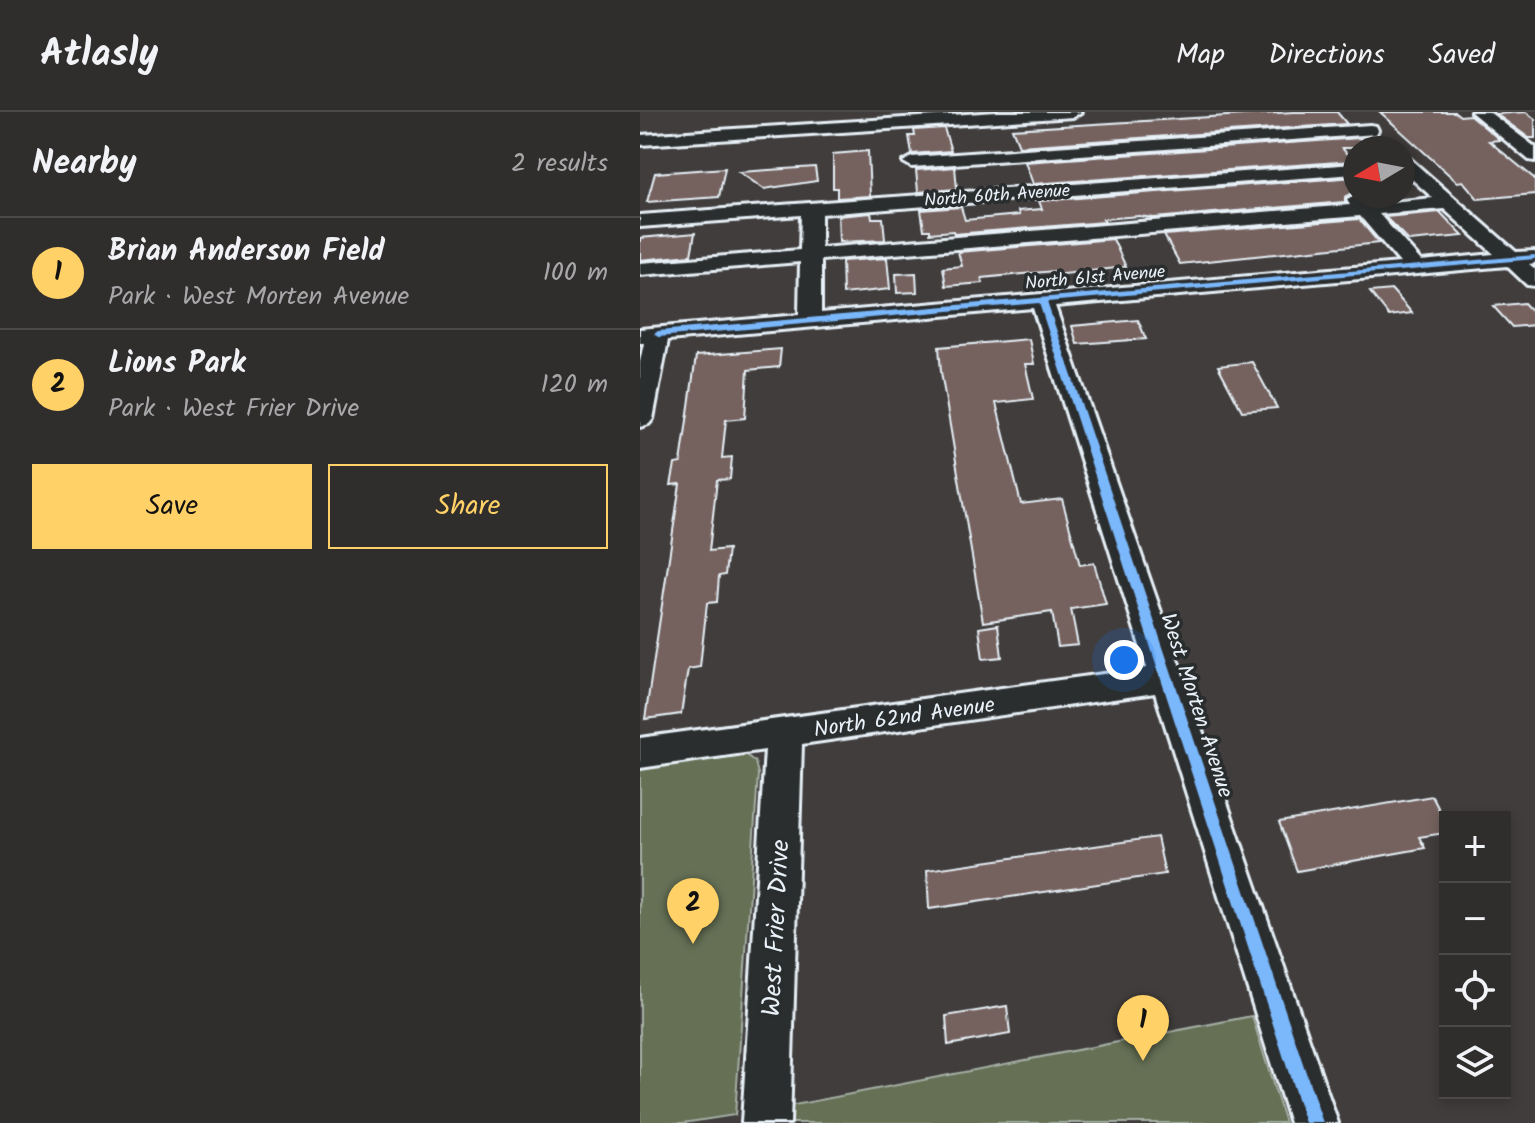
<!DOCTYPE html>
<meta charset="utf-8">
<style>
:root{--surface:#302e2d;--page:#3c3a39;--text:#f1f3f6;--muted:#a8a8aa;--line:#4b4a49;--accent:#ffd166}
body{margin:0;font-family:Kalam,sans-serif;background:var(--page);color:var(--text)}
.controls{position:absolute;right:24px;bottom:24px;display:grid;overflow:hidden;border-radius:0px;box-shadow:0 4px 12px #0003}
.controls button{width:72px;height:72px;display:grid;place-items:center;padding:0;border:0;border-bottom:2px solid var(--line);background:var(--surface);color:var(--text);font:40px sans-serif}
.compass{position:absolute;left:703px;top:24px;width:72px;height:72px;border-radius:50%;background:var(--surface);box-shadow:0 4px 12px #0003;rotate:260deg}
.you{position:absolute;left:484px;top:548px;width:28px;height:28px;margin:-20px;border:6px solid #fff;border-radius:50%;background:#1a73e8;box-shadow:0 0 0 12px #1a73e833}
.badge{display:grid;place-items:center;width:52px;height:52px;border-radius:50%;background:var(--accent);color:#111;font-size:26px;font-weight:700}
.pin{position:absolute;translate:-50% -66px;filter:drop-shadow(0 2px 4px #0008)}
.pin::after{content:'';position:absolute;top:42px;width:28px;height:24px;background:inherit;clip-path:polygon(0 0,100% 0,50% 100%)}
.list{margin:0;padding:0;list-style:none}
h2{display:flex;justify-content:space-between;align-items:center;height:104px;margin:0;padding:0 32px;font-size:34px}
h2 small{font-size:26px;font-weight:400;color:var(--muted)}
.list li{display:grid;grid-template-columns:52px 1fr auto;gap:24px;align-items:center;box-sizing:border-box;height:112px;padding:0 32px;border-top:2px solid var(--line)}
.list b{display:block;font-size:30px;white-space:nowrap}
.list p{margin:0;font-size:26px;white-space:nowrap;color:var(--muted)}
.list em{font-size:26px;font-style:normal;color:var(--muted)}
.actions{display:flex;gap:16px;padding:24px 32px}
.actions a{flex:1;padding:18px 0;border:2px solid var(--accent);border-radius:0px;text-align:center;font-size:28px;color:var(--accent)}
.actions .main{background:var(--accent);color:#111}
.icon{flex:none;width:44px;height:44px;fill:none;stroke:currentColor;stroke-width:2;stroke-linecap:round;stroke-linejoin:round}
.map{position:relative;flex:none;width:895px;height:1011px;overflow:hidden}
header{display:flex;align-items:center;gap:48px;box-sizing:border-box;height:112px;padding:0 40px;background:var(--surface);border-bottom:2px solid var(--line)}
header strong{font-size:38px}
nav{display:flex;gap:44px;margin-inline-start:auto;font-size:28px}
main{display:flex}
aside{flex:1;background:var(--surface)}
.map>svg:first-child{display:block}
</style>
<header>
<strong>Atlasly</strong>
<nav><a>Map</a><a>Directions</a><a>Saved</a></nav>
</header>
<main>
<aside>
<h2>Nearby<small>2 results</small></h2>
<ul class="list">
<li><span class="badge">1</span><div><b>Brian Anderson Field</b><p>Park · West Morten Avenue</p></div><em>100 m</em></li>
<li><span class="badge">2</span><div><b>Lions Park</b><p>Park · West Frier Drive</p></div><em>120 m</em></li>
</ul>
<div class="actions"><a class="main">Save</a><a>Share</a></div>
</aside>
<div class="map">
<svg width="895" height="1011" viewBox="0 0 895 1011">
<rect width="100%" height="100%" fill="#403d3c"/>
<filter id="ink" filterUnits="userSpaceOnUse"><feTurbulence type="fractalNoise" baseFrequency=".0125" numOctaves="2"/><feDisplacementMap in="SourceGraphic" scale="16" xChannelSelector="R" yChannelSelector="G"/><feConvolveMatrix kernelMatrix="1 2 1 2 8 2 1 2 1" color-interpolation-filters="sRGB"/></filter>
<g filter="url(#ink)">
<g fill="#656f55" stroke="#a6b0a6" stroke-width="2">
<path d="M105 642 115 650 118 662 95 1003 43 1011H0V655Z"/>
<path d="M612 904 645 1011H148L149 994Z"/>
</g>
<g fill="#75625e" stroke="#e8f1f8" stroke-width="2">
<path d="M653 0H697L707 12 379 34 372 17Z"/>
<path d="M740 0H815L820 4 830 3 860 28 849 29 895 67V82L838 87 823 69 817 70Z"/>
<path d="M886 0 895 7V26H889L856 2Z"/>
<path d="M304 16 311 39 272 42 269 24H275L274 18Z"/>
<path d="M720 26 729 36H702L713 49 393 72 385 50Z"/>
<path d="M228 39 230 84 197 86V76H193V42Z"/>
<path d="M175 55 177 69 124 77 99 60Z"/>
<path d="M315 55 317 77 278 80 276 58Z"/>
<path d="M85 56 79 85 7 90 15 61Z"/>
<path d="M715 65V80L705 85V90L514 106 499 104 463 107 465 110 314 122 313 119 290 121V118H284L281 98 321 95 325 108 379 103 378 99 402 97 399 89Z"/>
<path d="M800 100 823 124 769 129 745 105Z"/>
<path d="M231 101 232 106H243L245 128 199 130 198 104Z"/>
<path d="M719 107 739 131 540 152 524 123Z"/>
<path d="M55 121 51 143 0 148V126Z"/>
<path d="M473 127 486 155 415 163 414 159 342 166 343 171 306 174 303 156 322 154 318 140Z"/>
<path d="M247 146 250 177 203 182 202 149Z"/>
<path d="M276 161 277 180 257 181 256 162Z"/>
<path d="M752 178 772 201 749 204 730 180Z"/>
<path d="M884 191 895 203V213L872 215 853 194Z"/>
<path d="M498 208 506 227 437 232 432 214Z"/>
<path d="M389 227 394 252H385L393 287 356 291 381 392 422 387 440 453 454 451 466 492 431 497 438 533 418 535 412 500 343 510 301 260 299 235Z"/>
<path d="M141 237 139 255 108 258 105 306 86 308 82 346 92 345 90 367 77 368 69 439 88 437 85 463 79 464 77 490 67 491 60 555 48 557 41 602 5 607 40 372 31 373 35 352 41 351 56 244Z"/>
<path d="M612 250 626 276 637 296 602 299 578 254Z"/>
<path d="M358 513 362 545 343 547 339 516Z"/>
<path d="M792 684 805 709V721L779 725 785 736 657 759 639 710Z"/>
<path d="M517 725 525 762 289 797 287 758Z"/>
<path d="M367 894 370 922 308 933 306 904Z"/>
</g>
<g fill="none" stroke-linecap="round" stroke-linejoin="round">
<defs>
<g id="minor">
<path d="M357 0H441L433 5 0 33V23Z"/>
<path d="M831 0H849L895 35V49L889 48Z"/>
<path d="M730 13 736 14 738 18 736 22 272 55 263 50 272 45Z"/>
<path d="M763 45 769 46 876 140 895 139V151L889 152 895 157V174L887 173 867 154 415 194 698 1011H650L515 581 162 632 150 1011H102L125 638 0 656V626L507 556 393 196 28 228 13 307 9 312 0 315V250L4 231H0V217L159 203 160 150 0 163V151L160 138 161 103 0 115V103L715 52V62L181 102V136L710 93 707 88 715 83 723 84 730 92 793 86 763 59ZM804 97 854 142 781 149 739 102ZM720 104 760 151 181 201V148Z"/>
</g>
</defs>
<use href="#minor" stroke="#e8f1f8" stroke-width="6"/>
<use href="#minor" fill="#2a2d2e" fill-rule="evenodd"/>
<defs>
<path id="cycleway" d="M895 143V147L407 190 683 1011H665L399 191 18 225 14 222 18 219Z"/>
</defs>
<use href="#cycleway" stroke="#2a2d2e" stroke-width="5"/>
<use href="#cycleway" fill="#7ab7fb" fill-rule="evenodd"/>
</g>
</g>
<g text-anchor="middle" stroke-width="7" stroke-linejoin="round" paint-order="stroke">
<g font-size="18" fill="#e8f1f8" stroke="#2a2d2e">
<text transform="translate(357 83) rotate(-4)" y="6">North 60th Avenue</text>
<text transform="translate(455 165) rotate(-5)" y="6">North 61st Avenue</text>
</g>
<g font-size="22" fill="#e8f1f8" stroke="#2a2d2e">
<text transform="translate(558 593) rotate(72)" y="8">West Morten Avenue</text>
<text transform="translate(264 604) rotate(-8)" y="8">North 62nd Avenue</text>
</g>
<g font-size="26" fill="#e8f1f8" stroke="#2a2d2e">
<text transform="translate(135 816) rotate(-87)" y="9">West Frier Drive</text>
</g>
</g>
</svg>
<div class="controls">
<button>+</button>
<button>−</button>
<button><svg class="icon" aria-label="locate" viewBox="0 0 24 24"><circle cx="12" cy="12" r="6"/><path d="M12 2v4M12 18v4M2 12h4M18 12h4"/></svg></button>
<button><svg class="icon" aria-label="layers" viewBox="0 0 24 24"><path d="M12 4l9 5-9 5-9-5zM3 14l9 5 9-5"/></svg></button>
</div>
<svg class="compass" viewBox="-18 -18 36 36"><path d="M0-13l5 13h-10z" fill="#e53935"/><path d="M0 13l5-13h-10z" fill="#a8a8aa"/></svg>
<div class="you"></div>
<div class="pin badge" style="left:503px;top:949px">1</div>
<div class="pin badge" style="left:53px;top:832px">2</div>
</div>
</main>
